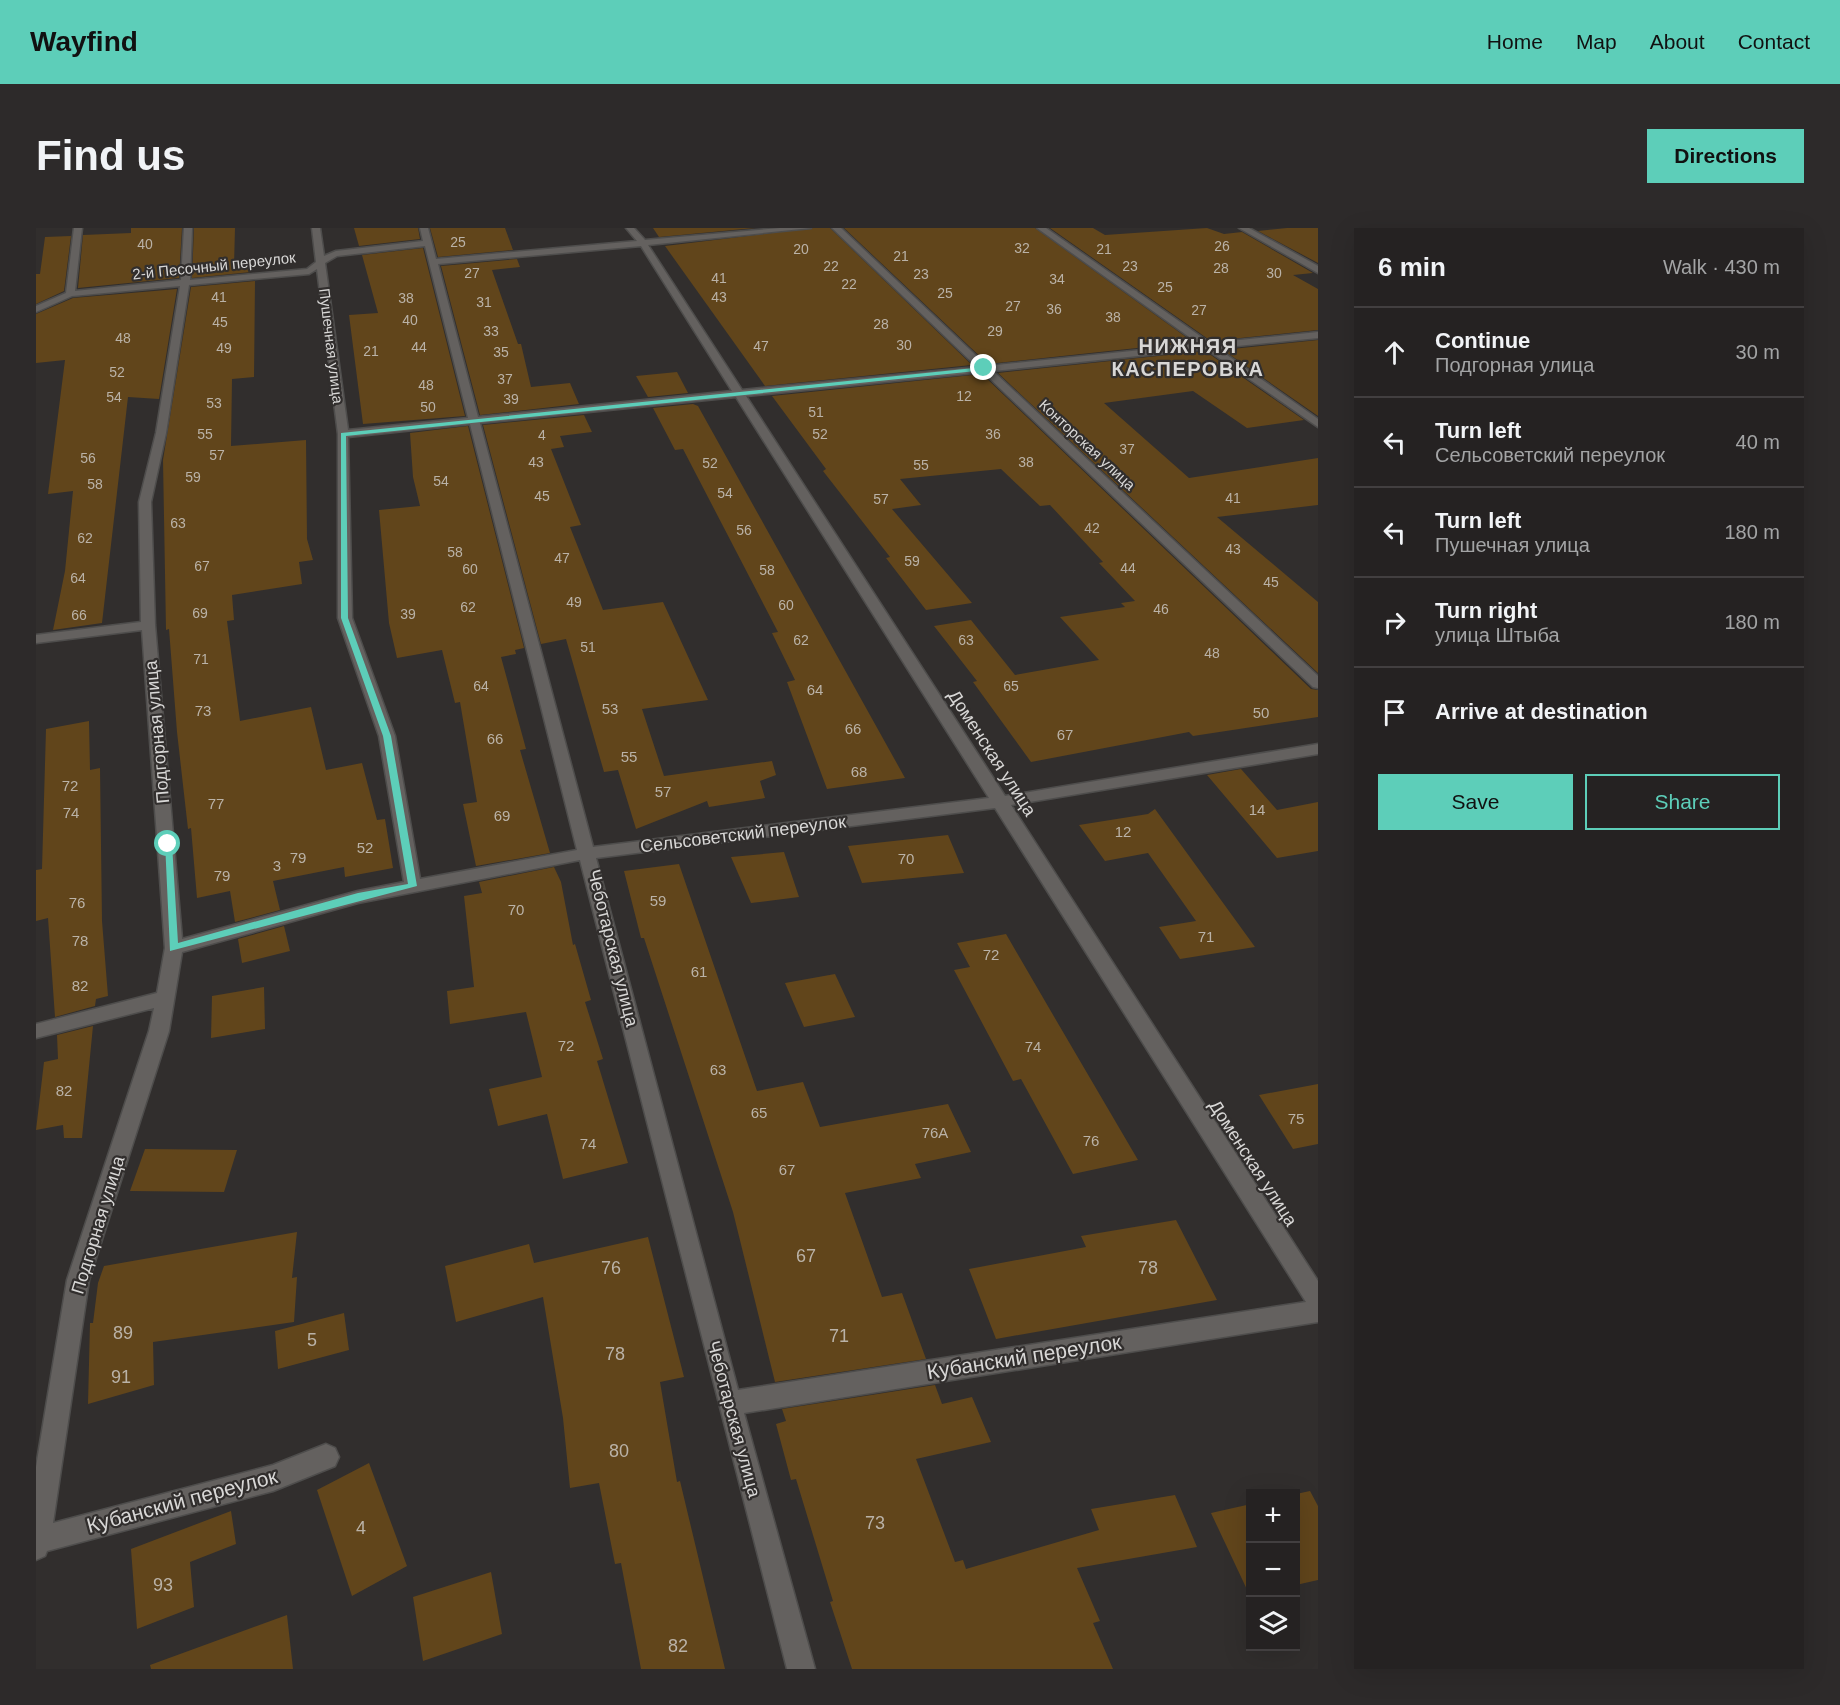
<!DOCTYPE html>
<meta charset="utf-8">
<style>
:root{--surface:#252222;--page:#2d2a2a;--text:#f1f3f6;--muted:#a3a4a5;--line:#423f40;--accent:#5dceb9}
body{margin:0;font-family:Arial,sans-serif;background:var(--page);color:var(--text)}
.controls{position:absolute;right:18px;bottom:18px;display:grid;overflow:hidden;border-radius:0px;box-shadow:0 6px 24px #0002}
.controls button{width:54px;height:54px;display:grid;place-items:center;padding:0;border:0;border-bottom:2px solid var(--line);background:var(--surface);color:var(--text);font:30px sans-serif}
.stop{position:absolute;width:18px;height:18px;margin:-14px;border:4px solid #5dceb9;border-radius:50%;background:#fff}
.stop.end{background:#5dceb9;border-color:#fff;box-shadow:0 2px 6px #0008}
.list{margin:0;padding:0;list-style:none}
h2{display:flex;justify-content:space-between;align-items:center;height:78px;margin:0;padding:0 24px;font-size:26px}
h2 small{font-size:20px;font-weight:400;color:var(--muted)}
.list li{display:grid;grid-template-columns:39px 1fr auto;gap:18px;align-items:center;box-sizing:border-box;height:90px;padding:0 24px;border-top:2px solid var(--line)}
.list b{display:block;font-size:22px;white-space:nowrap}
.list p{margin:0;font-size:20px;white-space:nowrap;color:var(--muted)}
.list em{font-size:20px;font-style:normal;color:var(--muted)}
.actions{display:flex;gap:12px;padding:18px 24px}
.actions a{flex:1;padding:14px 0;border:2px solid var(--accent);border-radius:0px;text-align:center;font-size:21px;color:var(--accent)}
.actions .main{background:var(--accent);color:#111}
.icon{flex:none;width:33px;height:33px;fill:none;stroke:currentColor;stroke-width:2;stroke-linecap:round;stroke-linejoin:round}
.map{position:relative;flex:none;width:1282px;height:1441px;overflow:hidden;border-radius:0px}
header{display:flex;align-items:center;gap:36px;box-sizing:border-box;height:84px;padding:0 30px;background:var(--accent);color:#111}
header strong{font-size:28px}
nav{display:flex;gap:33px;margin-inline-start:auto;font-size:21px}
.intro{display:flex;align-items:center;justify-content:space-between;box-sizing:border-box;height:144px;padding:0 36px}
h1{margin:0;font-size:42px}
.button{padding:15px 27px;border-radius:0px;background:var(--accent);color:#111;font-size:21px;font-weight:700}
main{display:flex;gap:36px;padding:0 36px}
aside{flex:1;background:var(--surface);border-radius:0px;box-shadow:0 6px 24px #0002}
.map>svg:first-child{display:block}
</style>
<header>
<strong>Wayfind</strong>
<nav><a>Home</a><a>Map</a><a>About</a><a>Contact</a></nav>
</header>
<div class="intro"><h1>Find us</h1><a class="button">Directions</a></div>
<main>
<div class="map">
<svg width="1282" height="1441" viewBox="0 0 1282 1441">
<rect width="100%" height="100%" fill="#312e2d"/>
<g fill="#61451b">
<path d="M95 0H146L143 50 42 60 47 7 95 5Z"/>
<path d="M158 0H199L198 38 215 37V44L156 50Z"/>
<path d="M318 0H382L384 11 323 18Z"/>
<path d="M394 0H469L477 22 402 29Z"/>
<path d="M617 0H719L623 9Z"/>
<path d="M777 0H794L936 137 729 158 629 18Z"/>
<path d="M808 0H999L1157 114 952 136Z"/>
<path d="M1014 0H1057L1069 7 1171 0 1188 6 1206 4 1277 45 1257 47 1282 61V102L1175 113Z"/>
<path d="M1251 0H1282V35L1222 3Z"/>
<path d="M35 8 28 63 0 76V46H4L9 9Z"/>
<path d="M387 20 429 188 327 196 313 87 342 85 326 27Z"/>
<path d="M481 31 484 39 456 42 482 116H485L495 159 534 155 543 176 444 187 405 38Z"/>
<path d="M219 53 218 149 196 151 195 218 270 212 271 311 277 332 263 334 266 356 196 367 198 392 191 393 204 493 275 479 290 542 326 535 341 592 349 591 357 640 309 649 308 639 237 653 244 682 199 694 194 663 161 670 155 600 152 601 141 504 133 401 130 402 127 232 155 59Z"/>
<path d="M141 61 123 171 92 169 66 395 17 402 29 343 37 263 12 266 29 132 0 135V86L37 70Z"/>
<path d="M1282 112V188L1187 122Z"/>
<path d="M1169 123 1268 192 1211 200 1157 163 1068 175 1153 250 1282 230V277L1181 289 1282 374V445L962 145Z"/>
<path d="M641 144 652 165 612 169 600 148Z"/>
<path d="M946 146 1275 461 1282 462V489L1157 508 1153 504 995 534 937 454 941 453 898 398 935 392 979 447 1063 432 1024 389 1089 379 1085 375 1099 373 1063 335 1067 334 1014 277 1004 278 965 241 864 251 885 277 856 281 936 375 890 382 850 330 854 329 787 243 790 241 736 168Z"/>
<path d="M657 176 662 178 869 550 791 561 751 454 759 452 736 405 742 404 647 221 639 222 617 180Z"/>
<path d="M548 187 556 204 524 208 528 219 515 221 545 297 534 299 567 382 627 374 672 472 606 481 628 548 736 533 740 547 724 553 729 570 673 579 671 573 600 601 582 542 568 544 530 411 505 416 447 197Z"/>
<path d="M432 198 488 420 479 422 480 426 465 429 490 521 484 522 514 625 440 638 427 576 441 574 424 474 419 475 406 422 361 430 353 395 343 282 384 278 377 249 374 205Z"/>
<path d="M53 493 54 542 64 540 66 693 72 768 60 771 59 778 19 789 12 690 0 693V642L6 641 10 501Z"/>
<path d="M1205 541 1241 582 1282 574V623L1241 630 1171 547Z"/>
<path d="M1119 581 1219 719 1144 731 1123 699 1160 693 1112 625 1069 633 1043 597 1112 586Z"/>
<path d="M912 607 928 645 826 655 812 618Z"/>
<path d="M748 624 763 669 715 675 695 629Z"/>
<path d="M643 636 721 863 767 854 784 899 912 876 935 924 879 936 885 950 809 965 846 1069 866 1065 890 1131 739 1154 697 984 608 710H605L588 643Z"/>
<path d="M518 639 525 654 537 717 539 716 555 772 549 774 567 831 561 833 592 935 527 951 511 886 462 898 453 861 506 849 490 784 414 796 411 763 438 759 428 668 446 665 443 654Z"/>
<path d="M248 698 254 723 206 735 202 711Z"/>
<path d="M970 706 1020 792 1102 932 1037 946 985 851 977 853 918 742 934 739 921 715Z"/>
<path d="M799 746 819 789 768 799 749 755Z"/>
<path d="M228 759 229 801 175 810 176 768Z"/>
<path d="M57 798 46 910H28L27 897 0 902 8 834 22 831 21 807Z"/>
<path d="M1282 856V916L1257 921 1223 867Z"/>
<path d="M109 921 201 922 188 964 94 963Z"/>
<path d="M1140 992 1181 1072 960 1111 933 1041 1050 1019 1045 1008Z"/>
<path d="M261 1004 256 1050 261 1049 258 1094 117 1114 118 1157 52 1176 54 1095H57L62 1055 68 1038Z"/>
<path d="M612 1009 648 1149 624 1154 641 1254 644 1253 689 1441H605L585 1335 579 1336 563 1255 534 1260 527 1190 507 1069 420 1094 409 1038 493 1016 498 1035Z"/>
<path d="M308 1085 313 1122 242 1141 239 1103Z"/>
<path d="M899 1157 906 1176 936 1169 955 1214 880 1231 919 1334 927 1332 930 1341 1063 1302 1055 1281 1139 1267 1161 1319 1041 1340 1064 1393 1057 1395 1077 1441H816L794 1374 797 1373 760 1251 755 1252 740 1196 750 1193 746 1181Z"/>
<path d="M333 1235 371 1338 316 1368 281 1262Z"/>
<path d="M1274 1263 1282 1278V1352L1260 1357V1266Z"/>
<path d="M1215 1276V1367L1214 1368 1175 1285Z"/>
<path d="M195 1283 200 1316 154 1334 158 1379 101 1401 95 1321Z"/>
<path d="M455 1344 466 1406 387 1433 377 1369Z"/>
<path d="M251 1387 257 1441H115L114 1437Z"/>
</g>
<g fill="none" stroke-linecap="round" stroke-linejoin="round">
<defs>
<g id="street">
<path d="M38 0H46L39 63 145 52 148 0H156L154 52 271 41 280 34 276 0H284L288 28 300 23 387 13 384 0H392L400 31 601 13 590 0H598L609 12 744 0H775L612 17 706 162 941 139 796 0H805L951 138 1163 116 1001 0H1010L1174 115 1282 104V110L1181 120 1282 191V199L1170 121 957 143 1282 448V460L1277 459 947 144 710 168 969 568 1282 516V526L975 577 1282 1053V1094L708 1185 779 1441H751L544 632 322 675 146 724 133 803 53 1052 17 1295 237 1237 290 1216 299 1220 303 1229 299 1238 237 1263 11 1323 9 1328 0 1332V1239L31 1052 113 803 118 780 0 810V796L121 765 129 720 106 402 0 415V407L105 394 103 274 120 205 144 58 36 68 0 84V78L30 65ZM389 18 432 190 312 202 289 35 301 28ZM605 18 696 163 442 189 402 36ZM281 41 302 206V390L343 508 368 654 322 663 146 711 119 397 115 274 130 205 153 57 273 46ZM700 169 953 570 557 619 444 195ZM434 196 541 622 384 651 359 508 316 390 312 209ZM959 580 1270 1074 702 1162 560 630Z"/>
<path d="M1203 0H1213L1282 38V45Z"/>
</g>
</defs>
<use href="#street" stroke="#4e4d4c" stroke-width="3"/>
<use href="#street" fill="#64615f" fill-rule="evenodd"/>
</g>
<path fill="#5dceb9" d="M948 139 950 142 310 208 312 390 355 508 381 658 134 723 129 614 136 616 142 715 322 665 372 656 347 508 305 390V205Z"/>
<g text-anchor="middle" stroke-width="4.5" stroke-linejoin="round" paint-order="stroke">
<g font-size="14" fill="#bab2a7">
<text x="422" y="19">25</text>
<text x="109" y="21">40</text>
<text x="1186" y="23">26</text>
<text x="986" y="25">32</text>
<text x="765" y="26">20</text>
<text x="1068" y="26">21</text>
<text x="865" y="33">21</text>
<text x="795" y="43">22</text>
<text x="1094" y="43">23</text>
<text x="1185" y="45">28</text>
<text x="436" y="50">27</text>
<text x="1238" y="50">30</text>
<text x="885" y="51">23</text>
<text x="683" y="55">41</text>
<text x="1021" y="56">34</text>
<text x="813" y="61">22</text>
<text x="1129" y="64">25</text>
<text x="909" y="70">25</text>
<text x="183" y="74">41</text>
<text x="683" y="74">43</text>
<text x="370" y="75">38</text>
<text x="448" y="79">31</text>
<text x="977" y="83">27</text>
<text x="1018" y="86">36</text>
<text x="1163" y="87">27</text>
<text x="1077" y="94">38</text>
<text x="374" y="97">40</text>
<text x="184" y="99">45</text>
<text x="845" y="101">28</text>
<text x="455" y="108">33</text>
<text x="959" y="108">29</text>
<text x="87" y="115">48</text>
<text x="868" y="122">30</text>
<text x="725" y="123">47</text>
<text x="383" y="124">44</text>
<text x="188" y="125">49</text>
<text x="335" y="128">21</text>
<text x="465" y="129">35</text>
<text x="81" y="149">52</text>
<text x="469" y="156">37</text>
<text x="390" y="162">48</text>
<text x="928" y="173">12</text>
<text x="78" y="174">54</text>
<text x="475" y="176">39</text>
<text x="178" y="180">53</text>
<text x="392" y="184">50</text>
<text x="780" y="189">51</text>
<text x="169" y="211">55</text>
<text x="784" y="211">52</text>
<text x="957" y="211">36</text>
<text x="506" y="212">4</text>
<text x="1091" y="226">37</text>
<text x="181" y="232">57</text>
<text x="52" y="235">56</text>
<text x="500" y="239">43</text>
<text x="990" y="239">38</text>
<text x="674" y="240">52</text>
<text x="885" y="242">55</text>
<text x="157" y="254">59</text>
<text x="405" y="258">54</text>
<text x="59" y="261">58</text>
<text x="689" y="270">54</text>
<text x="506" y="273">45</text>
<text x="1197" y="275">41</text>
<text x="845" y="276">57</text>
<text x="142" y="300">63</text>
<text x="1056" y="305">42</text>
<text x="708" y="307">56</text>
<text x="49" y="315">62</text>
<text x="1197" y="326">43</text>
<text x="419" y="329">58</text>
<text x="526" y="335">47</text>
<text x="876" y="338">59</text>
<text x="166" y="343">67</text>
<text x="1092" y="345">44</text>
<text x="434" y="346">60</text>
<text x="731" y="347">58</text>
<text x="42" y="355">64</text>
<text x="1235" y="359">45</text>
<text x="538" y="379">49</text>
<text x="750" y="382">60</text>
<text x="432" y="384">62</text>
<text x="1125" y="386">46</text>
<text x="164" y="390">69</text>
<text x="372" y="391">39</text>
<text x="43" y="392">66</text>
<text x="765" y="417">62</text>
<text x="930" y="417">63</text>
<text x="552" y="424">51</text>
<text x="1176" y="430">48</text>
<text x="165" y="436">71</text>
<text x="445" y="463">64</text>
<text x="975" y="463">65</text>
</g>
<g font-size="15" fill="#d8d7d6" stroke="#312e2d">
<text transform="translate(178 38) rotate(-6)" y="5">2-й Песочный переулок</text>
<text transform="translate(295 118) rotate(83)" y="5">Пушечная улица</text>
<text transform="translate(1051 217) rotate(43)" y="5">Конторская улица</text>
</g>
<g font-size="15" fill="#bab2a7">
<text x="779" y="467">64</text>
<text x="574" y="486">53</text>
<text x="167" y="488">73</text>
<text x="1225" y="490">50</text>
<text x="817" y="506">66</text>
<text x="1029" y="512">67</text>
<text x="459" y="516">66</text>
<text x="593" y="534">55</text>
<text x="823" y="549">68</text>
<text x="34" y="563">72</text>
<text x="627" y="569">57</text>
<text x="180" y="581">77</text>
<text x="1221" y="587">14</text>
<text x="35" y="590">74</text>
<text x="466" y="593">69</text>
<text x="1087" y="609">12</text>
<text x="329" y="625">52</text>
<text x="262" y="635">79</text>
<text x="870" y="636">70</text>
<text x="241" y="643">3</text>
<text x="186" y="653">79</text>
<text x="622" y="678">59</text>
<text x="41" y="680">76</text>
<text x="480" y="687">70</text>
<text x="1170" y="714">71</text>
<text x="44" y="718">78</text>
<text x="955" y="732">72</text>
<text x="663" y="749">61</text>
<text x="44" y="763">82</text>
<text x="530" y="823">72</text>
<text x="997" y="824">74</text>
<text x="682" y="847">63</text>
<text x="28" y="868">82</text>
<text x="723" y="890">65</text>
<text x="1260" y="896">75</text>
<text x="899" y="910">76А</text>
<text x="1055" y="918">76</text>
<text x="552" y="921">74</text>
<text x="751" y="947">67</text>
</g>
<g font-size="18" fill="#d8d7d6" stroke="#312e2d">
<text transform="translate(121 504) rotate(-95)" y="6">Подгорная улица</text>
<text transform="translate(956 525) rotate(57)" y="6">Доменская улица</text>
<text transform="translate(707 606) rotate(-7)" y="6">Сельсоветский переулок</text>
<text transform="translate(577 720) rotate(76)" y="6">Чеботарская улица</text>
<text transform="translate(1217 935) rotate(57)" y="6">Доменская улица</text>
<text transform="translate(62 997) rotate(-73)" y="6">Подгорная улица</text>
<text transform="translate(698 1191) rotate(75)" y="6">Чеботарская улица</text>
</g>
<g font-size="18" fill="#bab2a7">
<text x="770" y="1034">67</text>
<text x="575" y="1046">76</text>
<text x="1112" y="1046">78</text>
<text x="87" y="1111">89</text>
<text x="803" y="1114">71</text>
<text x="276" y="1118">5</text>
<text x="579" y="1132">78</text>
<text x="85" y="1155">91</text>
<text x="583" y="1229">80</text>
<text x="839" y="1301">73</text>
<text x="325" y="1306">4</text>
<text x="127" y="1363">93</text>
<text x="642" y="1424">82</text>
</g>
<g font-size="20" font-weight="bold" letter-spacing="1.5" fill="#d8d7d6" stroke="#312e2d">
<text x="1152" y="125">НИЖНЯЯ<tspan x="1152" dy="23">КАСПЕРОВКА</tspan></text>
</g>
<g font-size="21" fill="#d8d7d6" stroke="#312e2d">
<text transform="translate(988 1129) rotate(-9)" y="7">Кубанский переулок</text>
<text transform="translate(146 1273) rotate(-15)" y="7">Кубанский переулок</text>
</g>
</g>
</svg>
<div class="controls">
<button>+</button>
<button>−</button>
<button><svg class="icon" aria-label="layers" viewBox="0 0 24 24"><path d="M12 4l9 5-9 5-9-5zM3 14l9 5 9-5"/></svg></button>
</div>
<div class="stop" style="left:132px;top:616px"></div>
<div class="stop end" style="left:948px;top:140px"></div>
</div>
<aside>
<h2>6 min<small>Walk · 430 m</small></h2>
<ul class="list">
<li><svg class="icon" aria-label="ahead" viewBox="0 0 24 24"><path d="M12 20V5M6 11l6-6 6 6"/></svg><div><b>Continue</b><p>Подгорная улица</p></div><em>30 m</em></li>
<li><svg class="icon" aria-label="left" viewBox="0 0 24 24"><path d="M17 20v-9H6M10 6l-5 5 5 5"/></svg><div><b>Turn left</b><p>Сельсоветский переулок</p></div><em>40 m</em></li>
<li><svg class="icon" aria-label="left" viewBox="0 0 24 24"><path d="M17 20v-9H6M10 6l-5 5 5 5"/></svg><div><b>Turn left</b><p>Пушечная улица</p></div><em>180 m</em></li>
<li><svg class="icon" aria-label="right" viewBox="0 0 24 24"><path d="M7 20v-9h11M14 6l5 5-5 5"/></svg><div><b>Turn right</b><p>улица Штыба</p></div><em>180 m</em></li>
<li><svg class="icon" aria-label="arrive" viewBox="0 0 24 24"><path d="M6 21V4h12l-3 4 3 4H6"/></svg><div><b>Arrive at destination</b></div></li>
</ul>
<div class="actions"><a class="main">Save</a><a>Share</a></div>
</aside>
</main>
